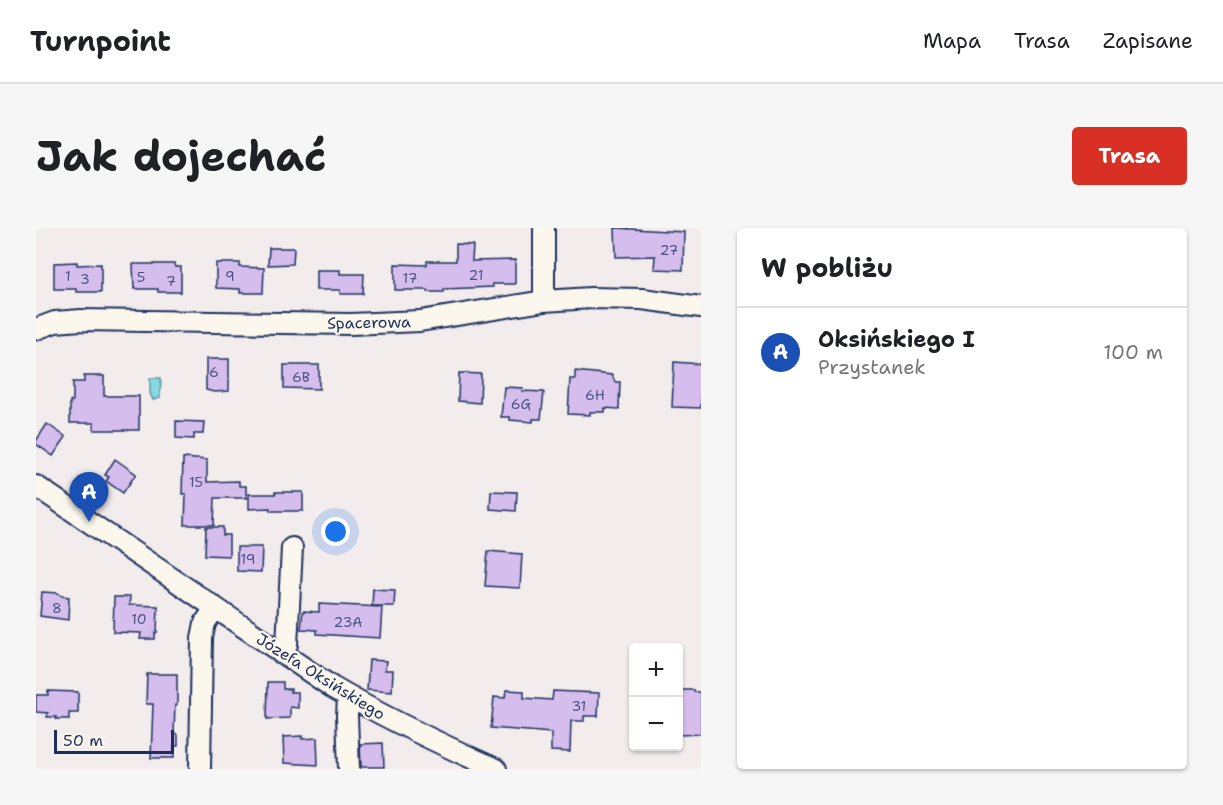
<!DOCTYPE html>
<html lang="pl">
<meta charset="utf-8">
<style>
:root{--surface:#fff;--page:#f6f6f6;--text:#202124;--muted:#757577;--line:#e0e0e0;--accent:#d93025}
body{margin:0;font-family:"Shantell Sans",sans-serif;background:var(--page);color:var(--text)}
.controls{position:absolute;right:18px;bottom:18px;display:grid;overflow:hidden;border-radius:6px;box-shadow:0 2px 4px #0004}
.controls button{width:54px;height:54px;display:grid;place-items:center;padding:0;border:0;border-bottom:2px solid var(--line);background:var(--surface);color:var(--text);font:30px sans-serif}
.scale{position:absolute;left:18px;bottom:15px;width:120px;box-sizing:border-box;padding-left:6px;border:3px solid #1b2f5e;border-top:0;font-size:16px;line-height:21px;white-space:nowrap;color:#1b2f5e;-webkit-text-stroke:4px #fbf7ec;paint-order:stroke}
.you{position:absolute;left:300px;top:304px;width:21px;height:21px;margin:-15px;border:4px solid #fff;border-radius:50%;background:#1a73e8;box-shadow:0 0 0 9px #1a73e833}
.badge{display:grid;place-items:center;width:39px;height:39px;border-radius:50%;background:var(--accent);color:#fff;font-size:20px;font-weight:700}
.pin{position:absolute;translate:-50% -50px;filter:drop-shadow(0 2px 3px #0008)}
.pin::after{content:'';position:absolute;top:32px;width:21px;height:18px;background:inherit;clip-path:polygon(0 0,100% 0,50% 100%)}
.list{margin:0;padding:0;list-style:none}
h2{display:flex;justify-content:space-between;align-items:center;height:78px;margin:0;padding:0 24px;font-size:26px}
h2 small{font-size:20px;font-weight:400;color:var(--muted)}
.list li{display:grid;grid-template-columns:39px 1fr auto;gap:18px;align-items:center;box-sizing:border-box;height:90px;padding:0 24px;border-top:2px solid var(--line)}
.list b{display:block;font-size:22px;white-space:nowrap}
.list p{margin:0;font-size:20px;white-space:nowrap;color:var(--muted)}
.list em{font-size:20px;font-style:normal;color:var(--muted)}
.map{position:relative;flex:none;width:665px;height:541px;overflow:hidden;border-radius:6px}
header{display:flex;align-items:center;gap:36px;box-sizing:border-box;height:84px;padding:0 30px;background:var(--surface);border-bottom:2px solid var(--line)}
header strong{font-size:28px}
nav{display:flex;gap:33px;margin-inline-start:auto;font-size:21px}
.intro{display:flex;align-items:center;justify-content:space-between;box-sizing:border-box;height:144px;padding:0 36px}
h1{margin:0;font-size:42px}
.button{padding:15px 27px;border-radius:6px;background:var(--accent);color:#fff;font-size:21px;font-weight:700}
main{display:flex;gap:36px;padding:0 36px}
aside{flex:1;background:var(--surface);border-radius:6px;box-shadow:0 2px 4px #0004}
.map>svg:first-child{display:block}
</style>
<header>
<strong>Turnpoint</strong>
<nav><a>Mapa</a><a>Trasa</a><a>Zapisane</a></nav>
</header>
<div class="intro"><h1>Jak dojechać</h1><a class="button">Trasa</a></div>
<main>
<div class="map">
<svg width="665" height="541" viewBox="0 0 665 541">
<rect width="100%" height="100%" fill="#f3ecec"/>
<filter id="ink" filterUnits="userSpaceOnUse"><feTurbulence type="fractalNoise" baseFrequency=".0167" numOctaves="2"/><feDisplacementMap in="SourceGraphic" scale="12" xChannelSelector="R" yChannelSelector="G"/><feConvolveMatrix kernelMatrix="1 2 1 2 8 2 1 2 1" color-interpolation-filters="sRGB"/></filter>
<g filter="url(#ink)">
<path fill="#88d9df" stroke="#5c95ab" stroke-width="1.5" d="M114 150H125L124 170 117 172 114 165Z"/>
<g fill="#d5beee" stroke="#1b2f5e" stroke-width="1.5">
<path d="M579 0 648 4 647 42 618 41 619 28 580 29Z"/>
<path d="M420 16 437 17 436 33 479 32V56H456L457 59 408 61V64H392V62H359V36L391 37V33H420Z"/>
<path d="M233 20H258L257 36 232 37Z"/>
<path d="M41 34V37L65 36V64H40V61H18V35Z"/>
<path d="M180 35H204V39L228 40 227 65H204V61L180 60Z"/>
<path d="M97 36H138L139 39H145V64H122V61H98Z"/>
<path d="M280 42H304V46H328L327 66H304V62H280Z"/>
<path d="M170 131H193V163L178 164 170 162Z"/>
<path d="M638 134 665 136V180L636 179Z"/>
<path d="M248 137H283V161L248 160Z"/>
<path d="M539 143 576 147 579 154H584L583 181 569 180V184H554V187L532 186 534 151H539Z"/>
<path d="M423 145 445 146 444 175 422 173Z"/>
<path d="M48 148H68V168H103V202H58V195H34V173H37V154H48Z"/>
<path d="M468 159 487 160 486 163 508 164 505 191H497V194L474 192V189H465Z"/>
<path d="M140 193 168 194 167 206H158V211L140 210Z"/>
<path d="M11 196 30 209 17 228 0 216V213Z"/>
<path d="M147 230 171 232V254L203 253V258H210V270H179L178 297H149L150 266H146Z"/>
<path d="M79 231 100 246 87 265 70 253 73 249 69 247Z"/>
<path d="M455 263 481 264 480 283 454 281Z"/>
<path d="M239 264H267V283H234V280L213 281V266H239Z"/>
<path d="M170 299H187V307H193V328L169 327Z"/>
<path d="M201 319H226L225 344 201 343Z"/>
<path d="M452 323 486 326 484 360 449 358Z"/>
<path d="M337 361 359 362 358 378H336Z"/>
<path d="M6 364 22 365 26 368 33 369 32 392 4 388Z"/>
<path d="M78 369H94L93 377 122 378 121 405H119V411H104L105 405 77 404Z"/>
<path d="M283 376 346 379 344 410 281 406V402L265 401 267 383 283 384Z"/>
<path d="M333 432 350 433 349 442H357L356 464 331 462Z"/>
<path d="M111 446H141V477H139L138 506 142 507V518H138V530H115L117 476H110Z"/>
<path d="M232 454H247V461H255L254 464H262V480L254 479V490L231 491Z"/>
<path d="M470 462 488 463V470L516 472 517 463 563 465 562 488H548V493H535L534 524 515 523V505L455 500 458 469 469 470Z"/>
<path d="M646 462H658V464H665V506L643 507V471H646Z"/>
<path d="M12 463 42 464V485H33V491H20V489H11L12 485 0 484V467H12Z"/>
<path d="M266 508V511L281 510 282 537 248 535 247 509Z"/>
<path d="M347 515 348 539H325L324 516Z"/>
</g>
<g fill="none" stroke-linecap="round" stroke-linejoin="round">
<defs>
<g id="minor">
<path d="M508 73V0"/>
<path d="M0 101 19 94 45 92 315 96 384 93 508 73 555 70 606 71 665 79"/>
<path d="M0 258 296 459C349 490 404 516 460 541"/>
<path d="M245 425 251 417 256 320"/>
<path d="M312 469 311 488 313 541"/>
<path d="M164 541 166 410 169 395 179 380"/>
</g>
</defs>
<use href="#minor" stroke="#1b2f5e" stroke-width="24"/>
<use href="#minor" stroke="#fbf7ec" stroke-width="20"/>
</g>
</g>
<g text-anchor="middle" stroke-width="4.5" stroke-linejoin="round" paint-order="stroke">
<g font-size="14" fill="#4a5382">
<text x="633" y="27">27</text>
<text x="440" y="52">21</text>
<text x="32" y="53">1</text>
<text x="194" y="53">9</text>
<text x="105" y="54">5</text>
<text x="374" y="55">17</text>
<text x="49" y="56">3</text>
<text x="135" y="58">7</text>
<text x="178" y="149">6</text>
<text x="265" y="154">6B</text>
<text x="559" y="172">6H</text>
<text x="485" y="181">6G</text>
<text x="160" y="259">15</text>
<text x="212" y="336">19</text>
<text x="21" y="385">8</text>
<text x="103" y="396">10</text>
<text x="312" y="399">23A</text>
<text x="543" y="483">31</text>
</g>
<g font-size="16" fill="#1b2f5e" stroke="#fbf7ec">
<text transform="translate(333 94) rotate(-1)" y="6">Spacerowa</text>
<text transform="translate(285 448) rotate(32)" y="6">Józefa Oksińskiego</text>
</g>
</g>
</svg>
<div class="controls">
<button>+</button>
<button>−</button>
</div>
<div class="scale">50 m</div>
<div class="you"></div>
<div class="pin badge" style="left:53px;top:294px;background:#1a4fb4">A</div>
</div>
<aside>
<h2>W pobliżu<small></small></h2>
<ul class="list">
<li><span class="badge" style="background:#1a4fb4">A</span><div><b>Oksińskiego I</b><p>Przystanek</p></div><em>100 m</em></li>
</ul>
</aside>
</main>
